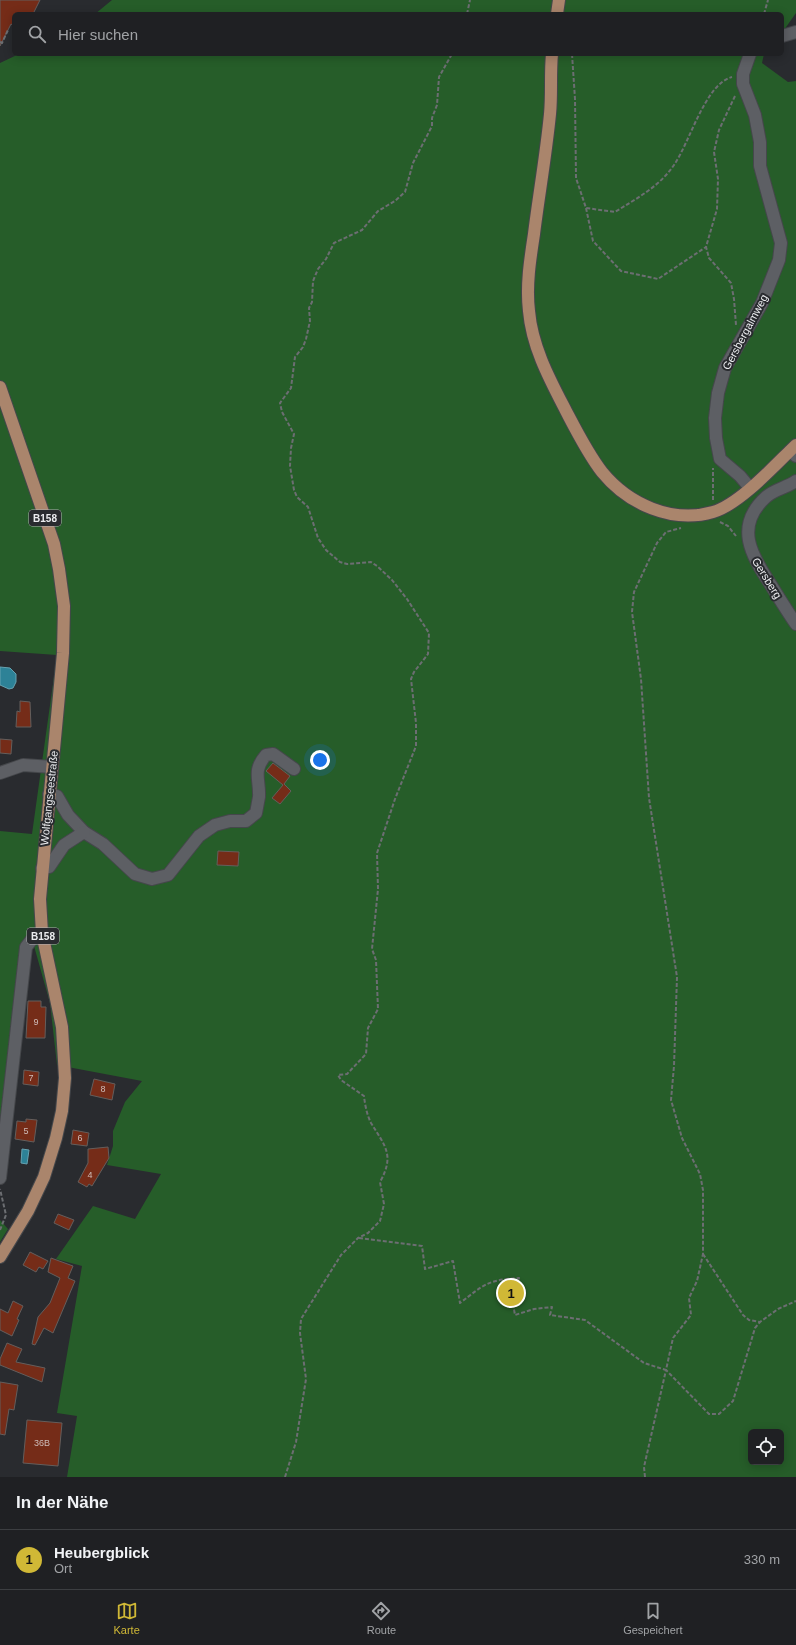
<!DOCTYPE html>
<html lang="de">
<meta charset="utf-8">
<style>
:root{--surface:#1f2023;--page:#2c2d30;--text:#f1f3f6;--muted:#a1a3a6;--line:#3c3e41;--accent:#d0b836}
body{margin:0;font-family:Helvetica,sans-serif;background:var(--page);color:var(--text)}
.controls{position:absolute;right:12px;bottom:12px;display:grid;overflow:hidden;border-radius:6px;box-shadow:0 2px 10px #0003}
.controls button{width:36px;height:36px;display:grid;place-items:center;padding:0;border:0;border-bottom:1px solid var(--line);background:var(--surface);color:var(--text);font:20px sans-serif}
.you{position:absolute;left:320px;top:760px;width:14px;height:14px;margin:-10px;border:3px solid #fff;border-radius:50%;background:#1a73e8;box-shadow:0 0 0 6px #1a73e833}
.badge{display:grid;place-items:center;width:26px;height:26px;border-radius:50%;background:var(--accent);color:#111;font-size:13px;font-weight:700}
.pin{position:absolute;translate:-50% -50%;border:2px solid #fff;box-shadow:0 1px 4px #0006}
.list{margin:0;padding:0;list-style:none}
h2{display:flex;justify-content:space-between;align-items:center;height:52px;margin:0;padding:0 16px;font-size:17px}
h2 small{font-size:13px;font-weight:400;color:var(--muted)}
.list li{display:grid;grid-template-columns:26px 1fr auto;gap:12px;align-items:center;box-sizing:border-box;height:60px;padding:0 16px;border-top:1px solid var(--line)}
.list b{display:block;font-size:15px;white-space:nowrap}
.list p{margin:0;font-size:13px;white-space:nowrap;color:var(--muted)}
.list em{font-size:13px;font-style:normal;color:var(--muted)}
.icon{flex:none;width:22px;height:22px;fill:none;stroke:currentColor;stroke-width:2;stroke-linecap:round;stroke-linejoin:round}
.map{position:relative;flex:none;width:796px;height:1477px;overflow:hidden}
.search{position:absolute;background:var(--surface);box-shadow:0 2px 10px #0003;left:12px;right:12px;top:12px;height:44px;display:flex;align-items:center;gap:10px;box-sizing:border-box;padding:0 14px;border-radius:6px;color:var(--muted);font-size:15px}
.sheet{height:112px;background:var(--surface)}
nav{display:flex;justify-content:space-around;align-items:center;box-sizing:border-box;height:56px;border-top:1px solid var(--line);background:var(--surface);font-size:11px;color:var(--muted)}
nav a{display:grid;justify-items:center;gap:2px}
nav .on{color:var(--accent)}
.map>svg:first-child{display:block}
</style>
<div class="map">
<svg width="796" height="1477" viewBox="0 0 796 1477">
<rect width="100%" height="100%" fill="#292b2f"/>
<g fill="#265d29" fill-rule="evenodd">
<path d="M112 0H796V13L784 30H782V14H95Z"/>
<path d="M19 54H764L762 63 788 82 796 81V1477H67L77 1416 57 1413 82 1266 56 1259 93 1206 135 1219 161 1174 107 1165 113 1146V1131L125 1102 142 1081 57 1065 50 1003 34 946 24 950 0 1134V831L32 834 57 655 0 651V63ZM751 1432H781V1462H751Z"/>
<path d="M0 1220 8 1229 0 1242Z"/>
</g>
<g fill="#2d8297" stroke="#66a2b1">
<path d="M0 667 10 668 16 674V682L13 688 9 689 0 685Z"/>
<path d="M22 1149 29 1150 27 1164 21 1163Z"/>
</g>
<g fill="#752c18" stroke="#645e5c">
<path d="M0 0H40L33 14H14V26L11 24 0 46Z"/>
<path d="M20 701 30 702 31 727H16L17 711 20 712Z"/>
<path d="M0 739 12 740 11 754 0 753Z"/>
<path d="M273 763 290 776 284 784 291 791 280 804 272 798 283 785 266 771Z"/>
<path d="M218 851 239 852 238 866 217 865Z"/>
<path d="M28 1001H41V1007H46L45 1038H26Z"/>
<path d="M24 1070 39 1072 38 1086 23 1084Z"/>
<path d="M94 1079 115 1084 112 1100 90 1095Z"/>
<path d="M26 1119 37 1120 34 1142 15 1139 17 1121 26 1122Z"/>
<path d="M73 1130 89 1133 87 1146 71 1144Z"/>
<path d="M108 1147 109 1158 92 1186 89 1184 87 1187 78 1182 88 1163V1149Z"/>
<path d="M58 1214 74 1220 69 1230 54 1223Z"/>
<path d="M30 1252 48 1261 43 1269 39 1267 36 1272 23 1265Z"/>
<path d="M51 1258 73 1266 68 1278 75 1281 53 1333 44 1328 35 1345 32 1344 38 1317 50 1303 60 1278 48 1272Z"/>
<path d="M13 1301 23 1306 17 1319 19 1320 12 1336 0 1330V1309L8 1313Z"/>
<path d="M7 1343 22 1349 16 1362 45 1368 42 1382 0 1365V1359Z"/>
<path d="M0 1382 18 1385 14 1410 9 1409 5 1435 0 1434Z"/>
<path d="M27 1420 62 1423 58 1466 23 1463Z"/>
</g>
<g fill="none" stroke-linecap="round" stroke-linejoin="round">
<defs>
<g id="minor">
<path d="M782 36 796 32"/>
<path d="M750 54 743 74V84L755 115 760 142V166L781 243 779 260 762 303 725 368 718 393 715 418 716 438 720 459 740 476 750 488"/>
<path d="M790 451 796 456"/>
<path d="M796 481C786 488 775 489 766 497 734 526 751 555 771 585 779 598 787 611 796 624"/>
<path d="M0 773 23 765 52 767"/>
<path d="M49 794 57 796 68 815 84 832 103 844 135 874 152 879 168 875 199 836 215 825 230 821H246L256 813C257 808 258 802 259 797 260 779 252 771 266 755L273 754 294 769"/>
<path d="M42 868 49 867 64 845 84 832"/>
<path d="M0 1178 26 947 33 938 42 933"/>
</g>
<g id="major">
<path d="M557 14 559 0"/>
<path d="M552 54C550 74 552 94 550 114 546 155 539 194 534 234 530 260 526 286 529 311 532 347 550 380 566 411 577 432 588 454 602 472 628 504 672 524 713 512 740 504 775 465 796 445"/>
<path d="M0 387 54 544 59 569 64 606 63 653 40 899 42 933 62 1027 65 1078 62 1111 56 1138 44 1177 28 1211 0 1257"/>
</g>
</defs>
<use href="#minor" stroke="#45474b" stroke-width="14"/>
<use href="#major" stroke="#45474b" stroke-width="14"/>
<g stroke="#6c6e72" stroke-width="2" stroke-dasharray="4 2" stroke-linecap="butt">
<path d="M467 14 470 0"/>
<path d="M764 14 768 0"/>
<path d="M0 42 2 43 8 30"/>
<path d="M572 54 575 99 576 178 586 208 615 212C637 198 659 187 674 165 690 142 705 84 732 77"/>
<path d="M735 96 719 130 714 152 718 179 717 209 706 247 709 258 731 283 734 299 736 325"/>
<path d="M586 208 593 241 621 271 658 279 706 247"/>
<path d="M713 500V468"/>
<path d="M720 522 728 526 736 536"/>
<path d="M0 1230 6 1215 0 1189"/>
<path d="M359 1238 422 1246 425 1269 453 1261 460 1303C485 1284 487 1280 519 1278L511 1293 515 1315 534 1309 552 1307 550 1315 585 1320 644 1363 666 1370 673 1338 691 1315 689 1298 697 1281 703 1254V1190L700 1174 682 1138 671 1100 674 1066 677 977 649 798 641 679 632 612 634 592 657 543 666 532 681 528"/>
<path d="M703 1254 743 1315 749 1320 760 1322 778 1309 796 1301"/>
<path d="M285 1477 296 1442 306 1379 300 1333 301 1319 341 1255 358 1238 368 1233 380 1221 384 1204 380 1182C395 1155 385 1146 371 1123 367 1115 365 1105 364 1096L341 1080 338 1075 347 1074 366 1054 368 1028 378 1009 376 960 372 949 378 889 377 853 395 799 416 746V723L411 679 414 672 428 654 429 633 407 599 392 580 377 566 371 562 347 564 340 562 326 550 318 538 308 507 297 497 294 490 290 466 291 448 294 434 282 412 280 403 291 388 295 357 303 347 306 339 310 321 309 308 312 302 313 281 318 269 326 259 334 243 362 230 378 211 395 201 405 192 413 163 432 126V118L437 105 439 77 452 54"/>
<path d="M645 1477 644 1467 666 1370 709 1414H719L733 1401 755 1328 760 1322"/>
</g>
<use href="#minor" stroke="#5d5f64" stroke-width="12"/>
<use href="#major" stroke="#aa856c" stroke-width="12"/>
</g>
<g text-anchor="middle" stroke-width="4" stroke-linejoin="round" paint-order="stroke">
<g font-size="9" fill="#cebcb9">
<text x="36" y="1025">9</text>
<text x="31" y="1081">7</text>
<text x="103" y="1092">8</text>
<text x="26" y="1134">5</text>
<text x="80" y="1141">6</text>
<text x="90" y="1178">4</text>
<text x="42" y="1446">36B</text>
</g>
<g fill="#292b2f" stroke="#b1b2b5" stroke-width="1">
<rect x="29" y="510" width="32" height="16" rx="3"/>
<rect x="27" y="928" width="32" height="16" rx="3"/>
</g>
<g font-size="10" font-weight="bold" fill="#ebecef">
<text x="45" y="522">B158</text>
<text x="43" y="940">B158</text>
</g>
<g font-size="11" fill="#ebecef" stroke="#292b2f">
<text transform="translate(745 332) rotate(-62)" y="4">Gersbergalmweg</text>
<text transform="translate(767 578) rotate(58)" y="4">Gersberg</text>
<text transform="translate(49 798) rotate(-84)" y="4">Wolfgangseestraße</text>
</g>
</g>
</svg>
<div class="controls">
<button><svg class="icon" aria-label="locate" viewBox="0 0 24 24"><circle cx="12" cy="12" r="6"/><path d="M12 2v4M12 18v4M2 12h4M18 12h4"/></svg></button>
</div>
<div class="you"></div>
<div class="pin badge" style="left:511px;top:1293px">1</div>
<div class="search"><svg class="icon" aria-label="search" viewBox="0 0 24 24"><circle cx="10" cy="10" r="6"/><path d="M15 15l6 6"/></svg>Hier suchen</div>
</div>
<section class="sheet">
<h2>In der Nähe<small></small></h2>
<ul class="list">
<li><span class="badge">1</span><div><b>Heubergblick</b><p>Ort</p></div><em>330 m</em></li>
</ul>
</section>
<nav>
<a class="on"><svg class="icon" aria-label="map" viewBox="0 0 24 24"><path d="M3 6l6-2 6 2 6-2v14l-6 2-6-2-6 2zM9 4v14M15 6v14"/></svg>Karte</a>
<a><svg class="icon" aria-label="directions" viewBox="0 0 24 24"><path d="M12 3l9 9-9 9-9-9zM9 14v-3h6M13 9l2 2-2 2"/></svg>Route</a>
<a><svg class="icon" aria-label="saved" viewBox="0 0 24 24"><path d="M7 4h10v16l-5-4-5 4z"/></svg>Gespeichert</a>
</nav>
